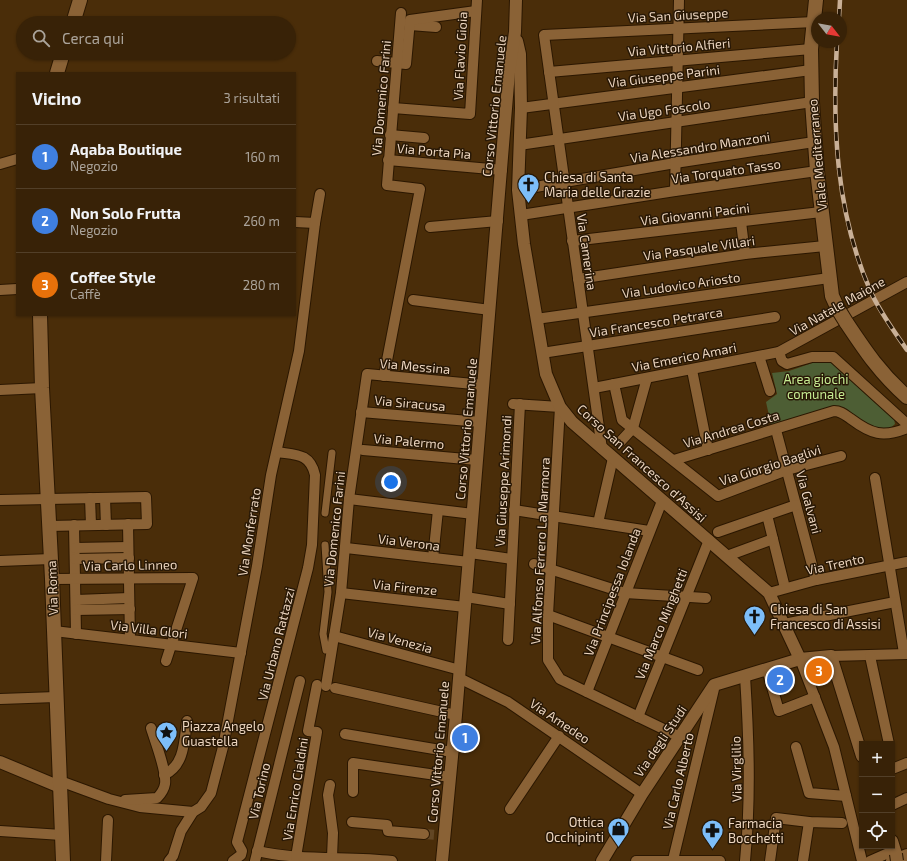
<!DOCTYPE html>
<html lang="it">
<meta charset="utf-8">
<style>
:root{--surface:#382207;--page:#3f2a11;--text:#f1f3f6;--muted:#aba49b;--line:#523f28;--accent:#8bbbb9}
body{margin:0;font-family:"Exo 2",sans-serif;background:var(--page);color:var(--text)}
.controls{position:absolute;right:12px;bottom:12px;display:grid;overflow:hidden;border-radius:0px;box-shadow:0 1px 3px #0004}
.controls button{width:36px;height:36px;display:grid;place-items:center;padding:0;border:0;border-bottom:1px solid var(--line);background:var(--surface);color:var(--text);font:20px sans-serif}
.compass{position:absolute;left:811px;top:12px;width:36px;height:36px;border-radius:50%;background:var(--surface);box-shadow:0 1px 3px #0004;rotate:121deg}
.you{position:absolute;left:391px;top:482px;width:14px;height:14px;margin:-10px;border:3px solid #fff;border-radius:50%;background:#1a73e8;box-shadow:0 0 0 6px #1a73e833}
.badge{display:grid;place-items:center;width:26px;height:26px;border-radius:50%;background:var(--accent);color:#fff;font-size:13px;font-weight:700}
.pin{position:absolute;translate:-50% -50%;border:2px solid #fff;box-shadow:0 1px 4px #0006}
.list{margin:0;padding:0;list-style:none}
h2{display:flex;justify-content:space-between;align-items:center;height:52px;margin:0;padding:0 16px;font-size:17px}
h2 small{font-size:13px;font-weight:400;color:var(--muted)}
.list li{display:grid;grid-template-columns:26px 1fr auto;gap:12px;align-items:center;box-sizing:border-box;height:64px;padding:0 16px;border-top:1px solid var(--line)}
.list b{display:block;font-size:15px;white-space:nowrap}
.list p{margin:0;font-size:13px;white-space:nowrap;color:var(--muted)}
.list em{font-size:13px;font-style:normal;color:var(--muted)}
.icon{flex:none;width:22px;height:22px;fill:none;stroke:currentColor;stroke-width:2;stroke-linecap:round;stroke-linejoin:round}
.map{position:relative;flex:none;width:907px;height:861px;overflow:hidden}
.search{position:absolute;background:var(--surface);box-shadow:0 1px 3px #0004;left:16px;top:16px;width:280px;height:44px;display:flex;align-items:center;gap:10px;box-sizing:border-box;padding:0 14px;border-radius:22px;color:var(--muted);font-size:15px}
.panel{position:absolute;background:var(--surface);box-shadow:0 1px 3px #0004;left:16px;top:72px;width:280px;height:244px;border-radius:0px}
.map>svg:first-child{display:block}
</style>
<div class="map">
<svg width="907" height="861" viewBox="0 0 907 861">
<rect width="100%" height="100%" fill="#4a2d09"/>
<path fill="#4d5e34" d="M832 362 894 419 895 424 887 431 868 425 841 407H833L771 425 766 402 777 394 772 373 789 371 812 363Z"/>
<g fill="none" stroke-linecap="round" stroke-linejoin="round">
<path stroke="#624624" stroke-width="10" stroke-dasharray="10 5" stroke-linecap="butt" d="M424 834 438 835"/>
<defs>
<g id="pedestrian">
<path d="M325 513 332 453"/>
<path d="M325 545 328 592 323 634 326 650"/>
</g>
<g id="minor">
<path d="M410 25 436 27"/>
<path d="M377 61 406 64 410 20 476 11"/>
<path d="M549 72 811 49"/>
<path d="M393 108 470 114 477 0"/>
<path d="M521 108 811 70"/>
<path d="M390 135 424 138"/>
<path d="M519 145 812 102"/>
<path d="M388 160 502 170"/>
<path d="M0 164 17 159"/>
<path d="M518 190 675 163 814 142"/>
<path d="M675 191 679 0"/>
<path d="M521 215 675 191 817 171"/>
<path d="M295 222 315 223"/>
<path d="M741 222 745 254"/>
<path d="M430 227 498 221"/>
<path d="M572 241 821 212"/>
<path d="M578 279 745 254 825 246"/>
<path d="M0 290 17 289"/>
<path d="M413 300 490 310"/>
<path d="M536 319 829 278"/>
<path d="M779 352 782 361 787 364 812 357H833L907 424"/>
<path d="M542 353 775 317"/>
<path d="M759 356 770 391"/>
<path d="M692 370 708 450"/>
<path d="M384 376 420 189 387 185 401 13"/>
<path d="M614 384 622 420 718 496 787 470 841 456"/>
<path d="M594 388 779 352 907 282"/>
<path d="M0 390 42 388"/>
<path d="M513 404 560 407 548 615V660L560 679 680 737"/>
<path d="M361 412 481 422"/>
<path d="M776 430 816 580"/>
<path d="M621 441 633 428 647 378"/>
<path d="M602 449 544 35 814 22"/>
<path d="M363 450 477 460"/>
<path d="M674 460 834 411C841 411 845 415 851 419 871 434 883 438 907 428"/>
<path d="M875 478 904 653"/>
<path d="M90 498 91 525"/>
<path d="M105 498 106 525"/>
<path d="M349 499 473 514"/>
<path d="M0 500 146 497 147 524 49 526"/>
<path d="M514 510 649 531"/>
<path d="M767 515 785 588"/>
<path d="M598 523 613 458"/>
<path d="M128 524 130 640"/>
<path d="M74 525 76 634"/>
<path d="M718 532 796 505"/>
<path d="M75 548 128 547"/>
<path d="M346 548 469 562"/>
<path d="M470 553 512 559"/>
<path d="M727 556 773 539"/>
<path d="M433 558 438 510"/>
<path d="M75 559 129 558"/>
<path d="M0 561 51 559"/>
<path d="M534 564 625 593 706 598"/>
<path d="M52 579 193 578 166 661"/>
<path d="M341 593 465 607"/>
<path d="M769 593 816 580 907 562"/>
<path d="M466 597 510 604"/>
<path d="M76 600 129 598"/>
<path d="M76 610 130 609"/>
<path d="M548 615 698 670"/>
<path d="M784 624 895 602"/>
<path d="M54 631 241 653"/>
<path d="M334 636 460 670"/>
<path d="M508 640 520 404"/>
<path d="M831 656 907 654"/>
<path d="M870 656 889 744"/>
<path d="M800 659 834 747 862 861"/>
<path d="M767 670 779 711 815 697"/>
<path d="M745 676C749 739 751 798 745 861"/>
<path d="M459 678 508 702 642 794"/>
<path d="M326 686 341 593 349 499 367 374 484 385"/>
<path d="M335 688 456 715"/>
<path d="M587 692 662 501"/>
<path d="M0 699 56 697"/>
<path d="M638 717 709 540"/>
<path d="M345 734 452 752"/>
<path d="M796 747 809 793 846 796"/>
<path d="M892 769 907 763"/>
<path d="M164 775C185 765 184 741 187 721"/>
<path d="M60 781 109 799 140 807 193 812"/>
<path d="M330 785 328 795 333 833 332 857"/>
<path d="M353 792V763L450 777"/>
<path d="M125 800 157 798C161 794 164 790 165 784 167 772 155 741 151 728"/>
<path d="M892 805 907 798"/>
<path d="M510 809 559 736"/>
<path d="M352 822 387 825 388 831 424 834"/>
<path d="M0 831 62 835"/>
<path d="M257 851C301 861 347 856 392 861"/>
<path d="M296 857 317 732 308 731 317 685"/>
<path d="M673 860 714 689"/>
<path d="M106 861 108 820"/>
<path d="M169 861 173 856 181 831 193 812 201 807 211 793 223 747 257 566 271 475 299 351 315 223 320 194"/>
<path d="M233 861 241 855 242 851 237 842 308 568 312 545 315 475C310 453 296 455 277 452"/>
<path d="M255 861 300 681"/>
<path d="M636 861H720"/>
<path d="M770 861 776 818 809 822 842 823"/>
<path d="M803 861 809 822"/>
<path d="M870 861 895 850"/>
</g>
<g id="tertiary">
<path d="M517 41 520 54 521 108 518 190 524 244 546 374 560 407 572 422 769 593 800 659"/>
<path d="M0 762 60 787"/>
<path d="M892 841 896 854"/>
<path d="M442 861 456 715 509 72 515 32 516 0"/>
<path d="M602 861 642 794 714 685 800 659 831 656 862 756"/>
<path d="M892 861 907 855"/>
</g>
<g id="secondary">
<path d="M816 0 811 49 812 102 817 171 832 296 838 309"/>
<path d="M73 23 80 0"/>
<path d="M57 73 63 53"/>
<path d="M40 315 42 388 52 579 63 861"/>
<path d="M846 322C866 352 880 373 907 397"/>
</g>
</defs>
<use href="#pedestrian" stroke="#2b1701" stroke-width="9"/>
<use href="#minor" stroke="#2b1701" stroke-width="12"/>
<use href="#tertiary" stroke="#2b1701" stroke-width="14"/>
<use href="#secondary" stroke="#2b1701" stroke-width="16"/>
<use href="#pedestrian" stroke="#8a6236" stroke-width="7"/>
<use href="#minor" stroke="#8a6236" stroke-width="10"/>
<use href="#tertiary" stroke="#8a6236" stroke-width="12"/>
<use href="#secondary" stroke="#8a6236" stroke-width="14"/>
<defs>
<g id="rail">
<path d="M839 18 840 0"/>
<path d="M837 42C832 126 836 212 870 290 879 311 894 331 907 350"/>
</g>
</defs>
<use href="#rail" stroke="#c9b097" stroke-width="4.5"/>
<use href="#rail" stroke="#281806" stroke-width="3" stroke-dasharray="9" stroke-linecap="butt"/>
<defs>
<path id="tertiary-bridge" d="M896 854 897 861"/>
<path id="secondary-bridge" d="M838 309 846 322"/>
</defs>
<use href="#tertiary-bridge" stroke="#2b1701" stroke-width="14" stroke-linecap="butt"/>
<use href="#secondary-bridge" stroke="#2b1701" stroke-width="16" stroke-linecap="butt"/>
<use href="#tertiary-bridge" stroke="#8a6236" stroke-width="12"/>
<use href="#secondary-bridge" stroke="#8a6236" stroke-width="14"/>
</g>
<defs>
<symbol id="church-pin" viewBox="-11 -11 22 30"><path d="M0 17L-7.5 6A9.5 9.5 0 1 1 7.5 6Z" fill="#7dbef9" stroke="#281806"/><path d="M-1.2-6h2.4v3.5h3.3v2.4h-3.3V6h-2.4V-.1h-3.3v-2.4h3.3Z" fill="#111"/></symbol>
<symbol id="sight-pin" viewBox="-11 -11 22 30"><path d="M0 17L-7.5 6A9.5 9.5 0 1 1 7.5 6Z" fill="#7dbef9" stroke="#281806"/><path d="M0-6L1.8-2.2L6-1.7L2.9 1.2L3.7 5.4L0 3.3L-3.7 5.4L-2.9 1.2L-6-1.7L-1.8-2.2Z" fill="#111"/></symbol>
<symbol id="shop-pin" viewBox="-11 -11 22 30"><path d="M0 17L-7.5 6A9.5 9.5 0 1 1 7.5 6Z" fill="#7dbef9" stroke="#281806"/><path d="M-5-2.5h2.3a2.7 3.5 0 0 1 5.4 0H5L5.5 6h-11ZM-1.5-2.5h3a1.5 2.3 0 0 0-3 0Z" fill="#111"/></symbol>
<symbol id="pharmacy-pin" viewBox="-11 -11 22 30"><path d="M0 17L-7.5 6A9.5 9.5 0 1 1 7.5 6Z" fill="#7dbef9" stroke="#281806"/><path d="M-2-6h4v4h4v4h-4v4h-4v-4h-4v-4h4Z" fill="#111"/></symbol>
</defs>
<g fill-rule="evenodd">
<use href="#church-pin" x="516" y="172" width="25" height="34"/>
<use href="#church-pin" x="742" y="604" width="25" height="34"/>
<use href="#sight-pin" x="154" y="720" width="25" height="34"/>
<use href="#shop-pin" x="606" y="816" width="25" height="34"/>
<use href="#pharmacy-pin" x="700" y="818" width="25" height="34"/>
</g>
<g text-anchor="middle" stroke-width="3" stroke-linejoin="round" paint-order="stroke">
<g font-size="13" fill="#ecd5bf" stroke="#281806">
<text transform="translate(678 15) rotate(-3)" y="5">Via San Giuseppe</text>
<text transform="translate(679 47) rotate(-5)" y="5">Via Vittorio Alfieri</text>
<text transform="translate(460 56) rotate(-87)" y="5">Via Flavio Gioia</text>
<text transform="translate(664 76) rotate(-7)" y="5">Via Giuseppe Parini</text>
<text transform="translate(381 98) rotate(-85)" y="5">Via Domenico Farini</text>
<text transform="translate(494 106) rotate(-84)" y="5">Corso Vittorio Emanuele</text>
<text transform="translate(664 110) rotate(-8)" y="5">Via Ugo Foscolo</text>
<text transform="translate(700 147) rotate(-9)" y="5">Via Alessandro Manzoni</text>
<text transform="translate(434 151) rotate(5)" y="5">Via Porta Pia</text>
<text transform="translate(817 155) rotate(-95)" y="5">Viale Mediterraneo</text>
<text transform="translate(726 171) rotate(-8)" y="5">Via Torquato Tasso</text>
<text transform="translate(695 214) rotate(-7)" y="5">Via Giovanni Pacini</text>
<text transform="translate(699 248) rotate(-8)" y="5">Via Pasquale Villari</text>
<text transform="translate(587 252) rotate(82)" y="5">Via Camerina</text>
<text transform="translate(681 285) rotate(-8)" y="5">Via Ludovico Ariosto</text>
<text transform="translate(837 306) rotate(-29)" y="5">Via Natale Maione</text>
<text transform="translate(656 322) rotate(-9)" y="5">Via Francesco Petrarca</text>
<text transform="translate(684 357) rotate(-11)" y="5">Via Emerico Amari</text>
<text transform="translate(415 366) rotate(5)" y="5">Via Messina</text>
<text transform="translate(410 403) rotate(5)" y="5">Via Siracusa</text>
<text transform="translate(466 429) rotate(-85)" y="5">Corso Vittorio Emanuele</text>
<text transform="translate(731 429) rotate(-17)" y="5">Via Andrea Costa</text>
<text transform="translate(409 441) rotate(5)" y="5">Via Palermo</text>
<text transform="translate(642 463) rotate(42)" y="5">Corso San Francesco d'Assisi</text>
<text transform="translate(770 465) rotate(-18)" y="5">Via Giorgio Baglivi</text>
<text transform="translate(503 481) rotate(-87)" y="5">Via Giuseppe Arimondi</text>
<text transform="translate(809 502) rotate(75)" y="5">Via Galvani</text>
<text transform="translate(334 529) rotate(-84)" y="5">Via Domenico Farini</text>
<text transform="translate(249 532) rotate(-81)" y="5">Via Monferrato</text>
<text transform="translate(409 542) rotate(7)" y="5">Via Verona</text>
<text transform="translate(540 551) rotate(-87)" y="5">Via Alfonso Ferrero La Marmora</text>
<text transform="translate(835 564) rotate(-12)" y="5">Via Trento</text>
<text transform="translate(130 565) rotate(-1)" y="5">Via Carlo Linneo</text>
<text transform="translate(405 587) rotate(6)" y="5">Via Firenze</text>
<text transform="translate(52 588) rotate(-92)" y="5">Via Roma</text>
<text transform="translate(612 592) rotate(-69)" y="5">Via Principessa Iolanda</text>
<text transform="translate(661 624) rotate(-68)" y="5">Via Marco Minghetti</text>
<text transform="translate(149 629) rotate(7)" y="5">Via Villa Glori</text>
<text transform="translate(400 640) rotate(15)" y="5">Via Venezia</text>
<text transform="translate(276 644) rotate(-76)" y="5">Via Urbano Rattazzi</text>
<text transform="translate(560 721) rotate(34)" y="5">Via Amedeo</text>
<text transform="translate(660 741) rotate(-56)" y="5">Via degli Studi</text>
<text transform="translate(438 752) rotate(-85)" y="5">Corso Vittorio Emanuele</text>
<text transform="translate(736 769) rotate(-91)" y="5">Via Virglilio</text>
<text transform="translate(678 781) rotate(-77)" y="5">Via Carlo Alberto</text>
<text transform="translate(295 789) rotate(-81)" y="5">Via Enrico Cialdini</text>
<text transform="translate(259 791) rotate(-77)" y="5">Via Torino</text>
</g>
<g font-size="13" fill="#ecd5bf" stroke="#281806" text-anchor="start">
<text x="544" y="182">Chiesa di Santa<tspan x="544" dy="15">Maria delle Grazie</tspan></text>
<text x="770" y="614">Chiesa di San<tspan x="770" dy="15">Francesco di Assisi</tspan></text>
<text x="182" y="731">Piazza Angelo<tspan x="182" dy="15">Guastella</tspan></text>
<text x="604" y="827" text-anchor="end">Ottica<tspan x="604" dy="15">Occhipinti</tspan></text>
<text x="728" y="828">Farmacia<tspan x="728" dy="15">Bocchetti</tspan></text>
</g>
<g font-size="13" fill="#c6eb92" stroke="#281806">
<text x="816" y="384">Area giochi<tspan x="816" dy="15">comunale</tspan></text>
</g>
</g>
</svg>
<div class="controls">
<button>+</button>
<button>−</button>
<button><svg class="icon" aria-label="locate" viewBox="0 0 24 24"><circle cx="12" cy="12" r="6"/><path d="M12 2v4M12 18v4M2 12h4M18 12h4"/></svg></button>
</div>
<svg class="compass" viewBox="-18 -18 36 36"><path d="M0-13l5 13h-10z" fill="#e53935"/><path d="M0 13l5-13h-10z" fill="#aba49b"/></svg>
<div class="you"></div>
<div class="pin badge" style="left:465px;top:738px;background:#3f7fe0">1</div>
<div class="pin badge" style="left:780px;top:680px;background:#3f7fe0">2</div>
<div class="pin badge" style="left:819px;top:671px;background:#e8710a">3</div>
<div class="search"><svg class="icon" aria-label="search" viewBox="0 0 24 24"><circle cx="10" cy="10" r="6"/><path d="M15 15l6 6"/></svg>Cerca qui</div>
<section class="panel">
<h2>Vicino<small>3 risultati</small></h2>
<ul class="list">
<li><span class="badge" style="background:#3f7fe0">1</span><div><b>Aqaba Boutique</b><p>Negozio</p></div><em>160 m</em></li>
<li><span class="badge" style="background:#3f7fe0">2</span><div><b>Non Solo Frutta</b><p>Negozio</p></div><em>260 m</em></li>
<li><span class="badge" style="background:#e8710a">3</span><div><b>Coffee Style</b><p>Caffè</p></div><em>280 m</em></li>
</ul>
</section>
</div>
